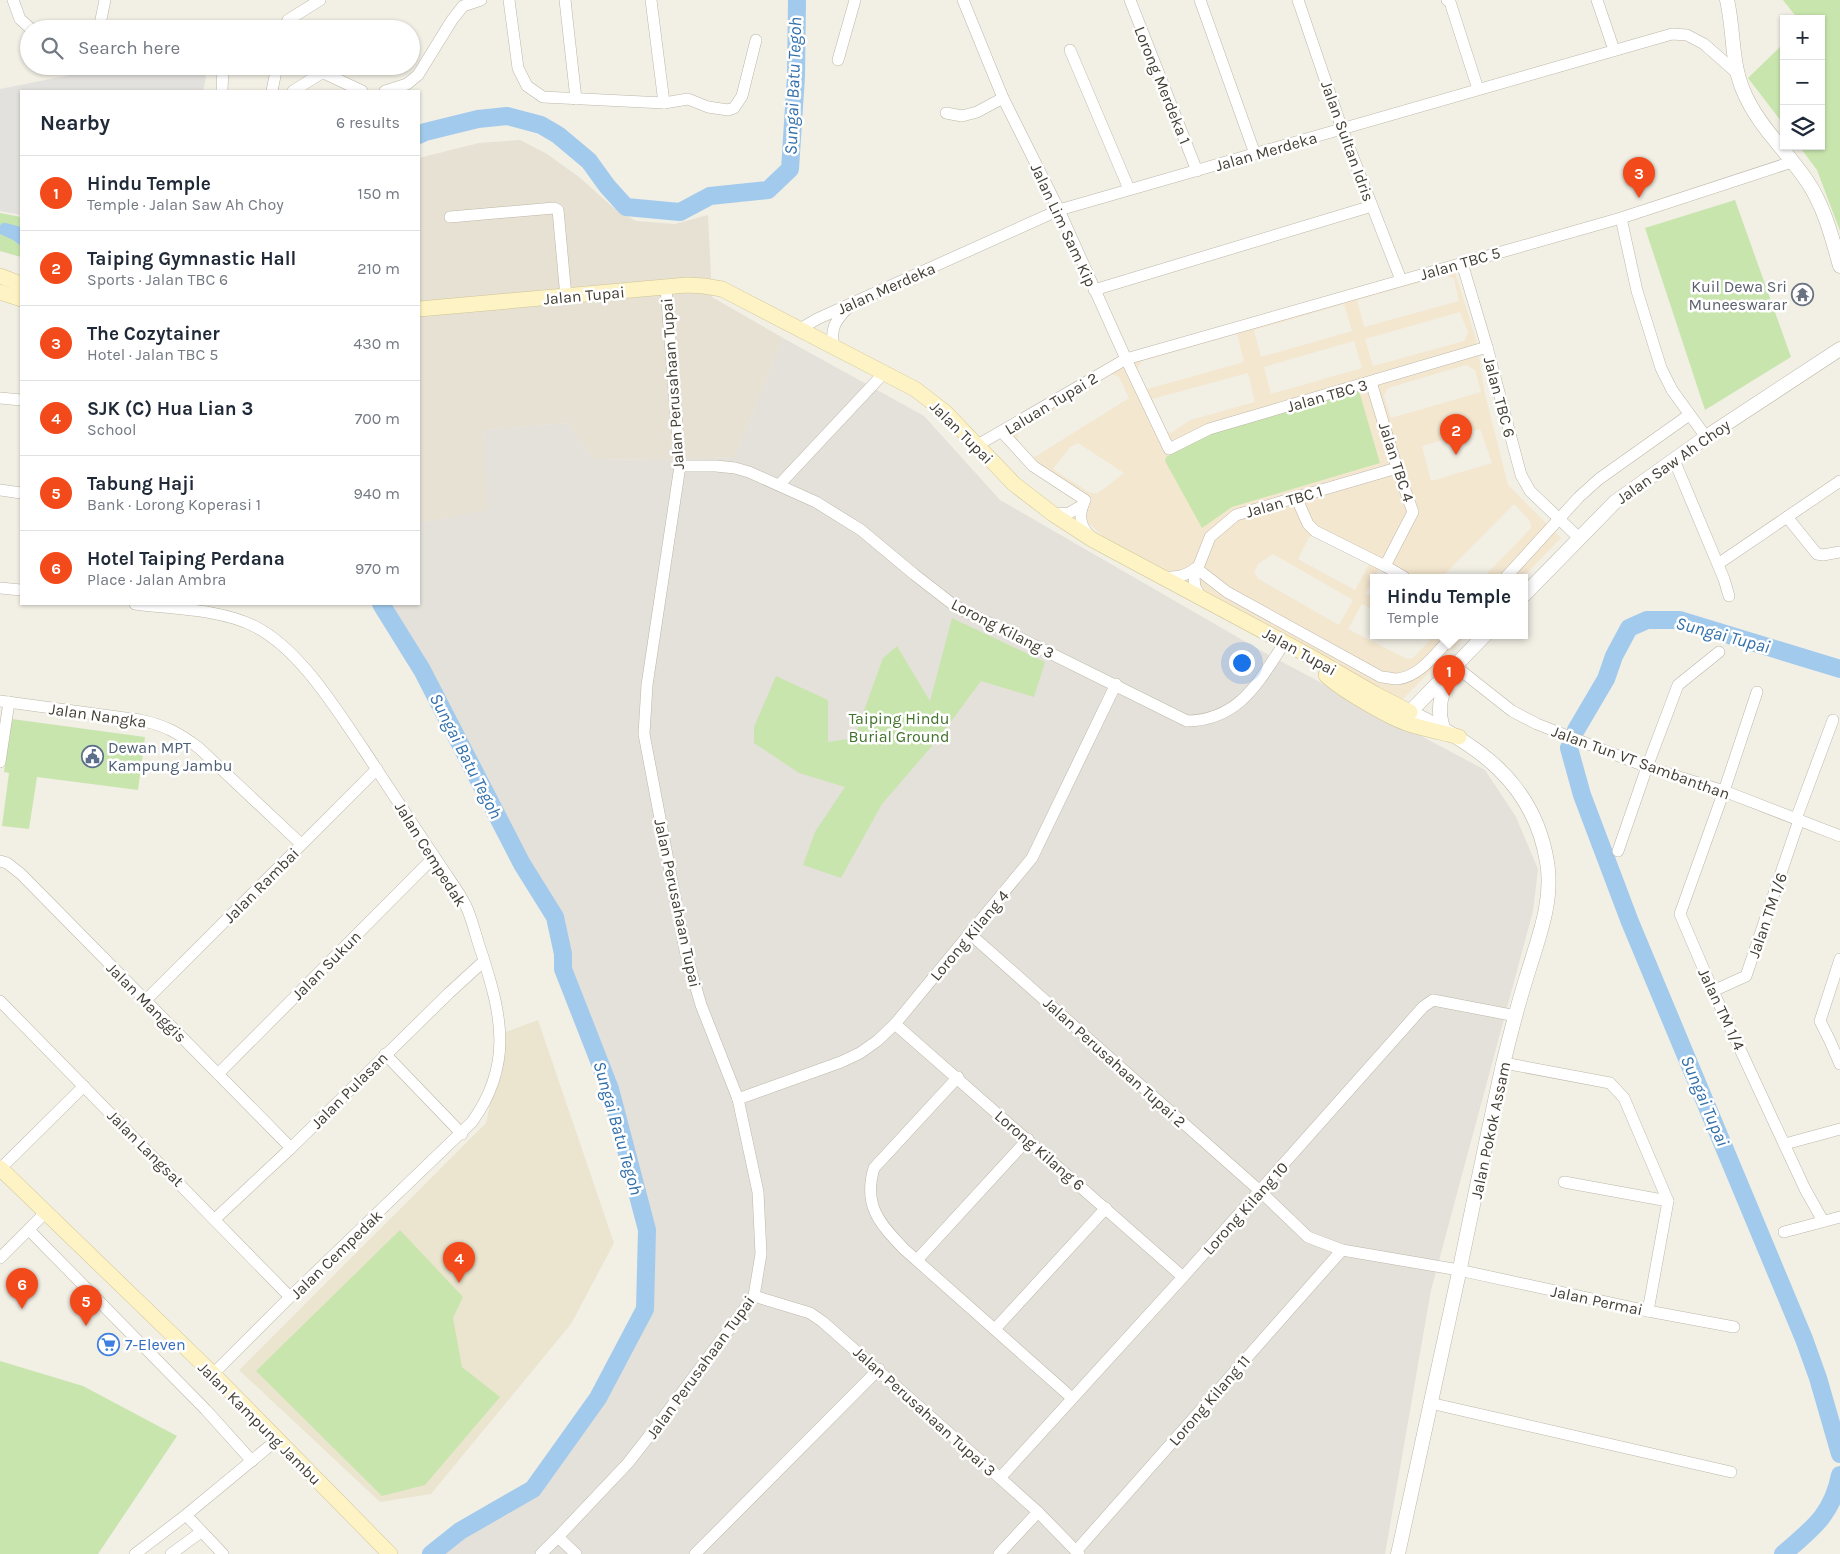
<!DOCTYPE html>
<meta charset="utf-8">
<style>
:root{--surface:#fff;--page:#f2f2f3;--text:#1f2937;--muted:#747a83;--line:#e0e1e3;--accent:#f34a1b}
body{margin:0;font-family:Karla,sans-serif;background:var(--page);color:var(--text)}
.controls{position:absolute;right:15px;top:15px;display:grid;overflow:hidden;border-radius:0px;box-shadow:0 1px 4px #0004}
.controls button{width:45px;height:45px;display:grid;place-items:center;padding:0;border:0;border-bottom:1px solid var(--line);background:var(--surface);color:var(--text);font:25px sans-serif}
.you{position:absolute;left:1241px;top:662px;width:18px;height:18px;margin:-12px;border:4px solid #fff;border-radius:50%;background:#1a73e8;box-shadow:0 0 0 8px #1a73e833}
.badge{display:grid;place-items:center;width:32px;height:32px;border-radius:50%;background:var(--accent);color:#fff;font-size:16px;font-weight:700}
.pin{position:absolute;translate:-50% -41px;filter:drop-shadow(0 1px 2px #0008)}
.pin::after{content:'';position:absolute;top:26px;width:18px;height:15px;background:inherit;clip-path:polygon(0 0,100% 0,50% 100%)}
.popup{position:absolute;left:1370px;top:574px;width:158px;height:65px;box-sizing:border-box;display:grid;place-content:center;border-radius:0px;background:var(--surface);filter:drop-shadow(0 1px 4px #0005);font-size:16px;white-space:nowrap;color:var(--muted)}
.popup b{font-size:19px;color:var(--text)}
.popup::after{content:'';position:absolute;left:50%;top:100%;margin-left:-10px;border:10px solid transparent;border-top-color:var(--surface)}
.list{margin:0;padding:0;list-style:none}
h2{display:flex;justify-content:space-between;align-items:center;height:65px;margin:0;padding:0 20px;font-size:21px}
h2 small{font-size:16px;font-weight:400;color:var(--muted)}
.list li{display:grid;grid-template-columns:32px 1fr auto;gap:15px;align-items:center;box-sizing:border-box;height:75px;padding:0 20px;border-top:1px solid var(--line)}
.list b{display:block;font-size:19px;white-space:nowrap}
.list p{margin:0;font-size:16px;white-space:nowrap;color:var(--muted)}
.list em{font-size:16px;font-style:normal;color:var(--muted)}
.icon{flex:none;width:28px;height:28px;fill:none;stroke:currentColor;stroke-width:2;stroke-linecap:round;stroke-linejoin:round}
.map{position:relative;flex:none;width:1840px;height:1554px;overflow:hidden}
.search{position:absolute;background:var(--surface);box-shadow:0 1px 4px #0004;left:20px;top:20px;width:400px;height:55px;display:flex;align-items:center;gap:12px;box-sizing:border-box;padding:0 18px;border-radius:28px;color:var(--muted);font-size:19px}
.panel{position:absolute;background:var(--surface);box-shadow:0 1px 4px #0004;left:20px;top:90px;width:400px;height:515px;border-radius:0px}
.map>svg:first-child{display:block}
</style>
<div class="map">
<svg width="1840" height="1554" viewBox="0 0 1840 1554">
<rect width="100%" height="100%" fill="#f2efe5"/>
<path fill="#e6e1d3" d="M520 140 547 154 579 177 615 209 636 221 675 224 708 215 712 297 783 338 735 457 658 460 593 459 568 423 483 430 488 510 419 523V158L479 143Z"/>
<path fill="#f4e7d0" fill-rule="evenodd" d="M1454 269 1476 339 1485 394 1508 485 1561 538 1523 577H1484L1531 528 1530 521 1514 504 1442 577H1399L1380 567 1366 593 1374 598V610L1362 604 1348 629 1407 659 1413 658 1430 640 1422 635H1466L1401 701 1106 539 1084 519 1089 499 1038 468 1007 434 1127 363ZM1446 275 1454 279 1459 301 1364 327 1357 300ZM1344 304 1352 331 1261 357 1254 330ZM1460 312 1468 333 1464 341 1373 366 1365 339ZM1237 334 1244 362 1147 389 1137 368 1142 361ZM1354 341 1362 368 1271 394 1264 367ZM1466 365 1475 370 1481 392 1391 418 1384 396 1388 388ZM1248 373 1255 402 1190 420 1171 433 1167 431 1152 399ZM1111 374 1119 377 1129 398 1033 458 1018 442V433ZM1480 429 1492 463 1431 481 1422 446ZM1078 443 1124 473 1098 493H1090L1053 469 1070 447ZM1315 535 1369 564 1355 590 1298 559 1309 537ZM1273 554 1353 600 1339 625 1257 578V576L1254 573 1258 564Z"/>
<path fill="#e4e0da" d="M783 338 924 416 1000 500 1258 649 1485 770 1516 817 1538 869 1533 911 1431 1290 1385 1554H443L526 1489 650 1307 651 1233 610 1089 563 954 555 917 384 604H419V523L487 510 483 430 568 423 593 459 658 460 735 457Z"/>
<path fill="#ebe5cf" d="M538 1020 614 1243 571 1324 431 1494 380 1502 239 1370 486 1123 506 1032Z"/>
<g fill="#c9e5ae">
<path d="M1783 0H1840V231L1817 170 1799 146H1821V19H1798Z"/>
<path d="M1784 43V125L1748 78Z"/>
<path d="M1735 200 1791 357 1705 410 1645 228Z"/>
<path d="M0 213 21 217V257L0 251Z"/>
<path d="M1359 391 1380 463 1232 507 1202 528 1165 461 1166 457 1209 433Z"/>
<path d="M952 618 1045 662 1034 697 981 681 938 739 882 804 841 878 803 865 815 832 845 787 799 773 754 743V727L776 676 828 700V742L854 738 883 658 897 646 930 701Z"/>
<path d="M12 719 145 737 138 790 37 777 29 829 2 826 9 773 4 772Z"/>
<path d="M400 1230 463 1297 453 1318 462 1367 500 1397 425 1485 382 1496 256 1371Z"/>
<path d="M0 1361 83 1386 177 1436 98 1554H0Z"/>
</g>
<path fill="#e3e1dd" d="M115 66H208L203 91H21V215L0 211V89Z"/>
<path fill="#a2caed" d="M2 223H6L21 227V246L13 240 0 234V226Z"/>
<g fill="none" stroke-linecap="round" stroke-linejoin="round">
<g stroke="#a2caed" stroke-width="18">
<path d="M419 135 425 132 478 119 507 116 541 125 558 135 589 161 607 186 626 207 680 212 710 196 768 190 790 169 796 76 797 0"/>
<path d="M381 604 422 670 522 864 555 917 563 954V969L610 1089 647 1230 645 1309 598 1398 533 1489 460 1531 431 1554"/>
<path d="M1576 730 1606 679 1614 656 1629 628 1647 620H1680L1840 669"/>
<path d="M1569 748 1582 795 1630 922 1804 1339 1818 1378 1840 1454"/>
<path d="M1783 1554C1813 1528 1832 1515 1840 1475"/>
</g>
<defs>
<g id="minor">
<path d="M13 0 20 19 31 29"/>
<path d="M509 0 518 68 527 86 543 97 664 103 688 99 708 107 728 110 734 108 742 96 756 40"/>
<path d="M565 0 576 99"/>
<path d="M651 0 664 103"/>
<path d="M963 0 1003 98 1059 210 1126 359 1169 449 1209 429 1487 347"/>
<path d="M1130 0 1197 171"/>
<path d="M1200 0 1255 154"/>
<path d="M1298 0 1342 129 1401 280"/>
<path d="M1447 0 1450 2 1478 89"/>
<path d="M1597 0 1614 50"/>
<path d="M99 29 105 0"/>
<path d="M213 29H216"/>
<path d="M284 29 288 20 320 0"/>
<path d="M1070 50 1129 189"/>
<path d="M838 60 855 0"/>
<path d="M222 91 223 66"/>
<path d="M272 91 277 66"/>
<path d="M293 91 320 74H326L362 91"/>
<path d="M385 91 407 84 418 75 452 20 463 6 481 0"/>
<path d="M946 113 962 116 977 112 1003 98"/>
<path d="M450 217 554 208 558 210 566 297"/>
<path d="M1621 218 1637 291 1661 368 1672 390 1706 437"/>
<path d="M1462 263 1487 347 1521 475 1530 491 1579 538"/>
<path d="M1094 290 1372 206"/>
<path d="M800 329 817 319 1059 210 1672 34 1687 35 1704 44 1737 73"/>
<path d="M834 347C830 329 835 320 849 307"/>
<path d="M1371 382 1397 468 1413 512 1385 566"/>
<path d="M0 398 21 400"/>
<path d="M1002 432 1033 466 1085 500C1079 512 1079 525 1089 535"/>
<path d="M976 446 1126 359 1621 218 1792 162"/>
<path d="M1674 460 1724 579 1729 596"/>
<path d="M680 466H716L735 468 749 472 816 502 861 530 915 575 955 606 1187 721C1240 720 1259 681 1285 642"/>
<path d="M779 485 884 373"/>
<path d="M0 490 21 493"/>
<path d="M1296 497 1308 524 1315 531 1385 566 1404 577"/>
<path d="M1053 514 1069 513 1083 505"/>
<path d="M1787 517 1817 554 1823 555 1840 552"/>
<path d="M1718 564 1840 481"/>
<path d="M1196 568 1227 592 1381 677C1386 677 1392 679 1397 679 1420 677 1438 651 1453 635"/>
<path d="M1163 577C1177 578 1185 576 1196 568"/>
<path d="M1506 577 1579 497 1599 479 1689 415"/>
<path d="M0 588 21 590"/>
<path d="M1200 596 1195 587 1194 578 1210 537 1236 515 1397 468"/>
<path d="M135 604C173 609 220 609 254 626 300 649 336 709 364 750 393 794 422 839 452 883 457 890 462 898 466 906 473 921 476 938 482 954 502 1016 513 1065 472 1122L290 1297 213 1374"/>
<path d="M1455 666 1512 711 1537 724 1647 767 1724 791 1840 836"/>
<path d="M1757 692 1724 791 1680 914 1713 991 1805 1189 1823 1221"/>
<path d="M0 701 140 720C164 725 179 733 199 748L301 844"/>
<path d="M0 762 9 702"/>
<path d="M1796 819 1833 720"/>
<path d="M1618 851 1647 767 1678 685 1719 652"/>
<path d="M0 861 7 863 21 874 291 1148"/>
<path d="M969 933 1260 1191 1308 1237 1342 1250 1459 1270 1648 1311 1734 1327"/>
<path d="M1840 959 1820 1021 1830 1041 1840 1064"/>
<path d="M1713 991 1746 976 1799 820"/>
<path d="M146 1000 377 769"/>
<path d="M0 1001 290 1297"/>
<path d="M895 1024 1183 1277"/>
<path d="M385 1054 462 1134"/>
<path d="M1504 1063 1610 1083 1624 1098 1668 1201 1648 1311"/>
<path d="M218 1074 434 857"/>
<path d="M958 1077 874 1168C863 1205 879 1223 904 1249L1072 1398"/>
<path d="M738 1099 841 1062 860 1053 877 1041 895 1024 1032 858 1116 684"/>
<path d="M1785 1144 1840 1129"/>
<path d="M1 1168 84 1086"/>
<path d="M1564 1182 1668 1201"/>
<path d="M215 1219 291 1148 449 993 484 961"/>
<path d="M29 1230 206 1410 252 1461"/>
<path d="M1784 1232 1840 1217"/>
<path d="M0 1258 46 1212"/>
<path d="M917 1260 1028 1139"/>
<path d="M754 1296 810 1313 823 1322 1000 1478 1038 1512 1079 1554"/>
<path d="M995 1329 1106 1208"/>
<path d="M1430 1403 1731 1472"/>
<path d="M1000 1478 1183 1277 1423 1007 1433 1000 1516 1016"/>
<path d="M186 1515 223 1554"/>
<path d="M558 1537 576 1554"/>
<path d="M1077 1550 1342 1250"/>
<path d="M135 1554 186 1515 278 1439"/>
<path d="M171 1554 201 1532"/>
<path d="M541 1554 558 1537 628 1463 660 1422 754 1296 761 1254 758 1192 738 1099 701 1005 685 950 644 734 647 685 680 466 666 288"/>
<path d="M695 1554 879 1369"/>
<path d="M999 1554 1038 1512"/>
</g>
<g id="tertiary">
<path d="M1727 0C1734 29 1731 62 1743 90 1757 125 1786 150 1807 181 1824 206 1832 237 1840 266"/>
<path d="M1524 595 1615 502 1706 437 1840 349"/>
<path d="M1443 728C1436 707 1442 694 1449 674"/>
<path d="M1398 1554C1418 1459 1439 1364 1460 1268 1474 1200 1488 1132 1503 1064 1510 1036 1517 1007 1526 979 1537 941 1554 902 1547 862 1534 782 1477 744 1410 712L1485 635"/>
</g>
<g id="secondary">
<path d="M0 276 21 284"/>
<path d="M0 292 21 299"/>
<path d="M419 309 687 285 704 286 722 289 915 389 945 412 1014 484 1053 514 1093 540 1306 654 1375 694 1410 712"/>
<path d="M1326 675C1340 689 1387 716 1406 723 1423 729 1442 732 1459 737"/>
<path d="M0 1168 213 1374 390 1554"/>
</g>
</defs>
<use href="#minor" stroke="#bdb7a8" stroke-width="12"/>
<use href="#tertiary" stroke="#bdb7a8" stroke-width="15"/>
<use href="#secondary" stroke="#d1c596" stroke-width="16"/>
<use href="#minor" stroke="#fff" stroke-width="11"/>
<use href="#tertiary" stroke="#fff" stroke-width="14"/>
<use href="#secondary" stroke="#fdf3c4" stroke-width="15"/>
</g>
<defs>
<symbol id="temple-ring" viewBox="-11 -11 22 22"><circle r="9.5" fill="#fff" stroke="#6b7280" stroke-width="1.5"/><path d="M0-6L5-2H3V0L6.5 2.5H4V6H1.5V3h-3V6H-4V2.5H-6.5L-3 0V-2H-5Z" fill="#6b7280"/></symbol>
<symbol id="civic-ring" viewBox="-11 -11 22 22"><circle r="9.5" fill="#fff" stroke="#5c6f8a" stroke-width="1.5"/><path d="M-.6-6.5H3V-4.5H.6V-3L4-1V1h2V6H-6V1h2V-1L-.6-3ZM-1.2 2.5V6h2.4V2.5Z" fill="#5c6f8a"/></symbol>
<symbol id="supermarket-ring" viewBox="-11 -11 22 22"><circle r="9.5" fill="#fff" stroke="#3f7fe0" stroke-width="1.5"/><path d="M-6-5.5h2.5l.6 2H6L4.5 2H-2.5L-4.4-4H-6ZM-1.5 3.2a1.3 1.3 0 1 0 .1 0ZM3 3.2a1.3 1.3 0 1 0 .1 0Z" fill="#3f7fe0"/></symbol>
</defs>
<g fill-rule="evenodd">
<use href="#temple-ring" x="1790" y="282" width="25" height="25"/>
<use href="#civic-ring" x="80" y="744" width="25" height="25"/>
<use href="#supermarket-ring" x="96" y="1332" width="25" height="25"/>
</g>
<g text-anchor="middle" stroke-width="5" stroke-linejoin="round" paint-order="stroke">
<g font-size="16" fill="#443f35" stroke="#fff">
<text transform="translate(1163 85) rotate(68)" y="6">Lorong Merdeka 1</text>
<text transform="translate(1348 141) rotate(70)" y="6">Jalan Sultan Idris</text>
<text transform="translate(1266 151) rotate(-16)" y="6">Jalan Merdeka</text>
<text transform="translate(1064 225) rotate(65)" y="6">Jalan Lim Sam Kip</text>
<text transform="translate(1460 263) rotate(-16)" y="6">Jalan TBC 5</text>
<text transform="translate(886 288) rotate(-24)" y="6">Jalan Merdeka</text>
<text transform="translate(584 295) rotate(-5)" y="6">Jalan Tupai</text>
<text transform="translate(672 384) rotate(-94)" y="6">Jalan Perusahaan Tupai</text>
<text transform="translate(1327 395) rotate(-16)" y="6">Jalan TBC 3</text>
<text transform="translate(1500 397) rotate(75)" y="6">Jalan TBC 6</text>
<text transform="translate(1051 403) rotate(-31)" y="6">Laluan Tupai 2</text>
<text transform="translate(962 432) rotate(45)" y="6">Jalan Tupai</text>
<text transform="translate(1673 461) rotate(-35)" y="6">Jalan Saw Ah Choy</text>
<text transform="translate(1397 462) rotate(72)" y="6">Jalan TBC 4</text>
<text transform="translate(1284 501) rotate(-16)" y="6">Jalan TBC 1</text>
<text transform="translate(1003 628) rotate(27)" y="6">Lorong Kilang 3</text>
<text transform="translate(1300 651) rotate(29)" y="6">Jalan Tupai</text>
<text transform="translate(98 715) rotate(8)" y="6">Jalan Nangka</text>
<text transform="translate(1641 762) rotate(20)" y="6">Jalan Tun VT Sambanthan</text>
<text transform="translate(431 854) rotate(58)" y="6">Jalan Cempedak</text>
<text transform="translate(261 885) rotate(-45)" y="6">Jalan Rambai</text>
<text transform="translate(678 903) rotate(78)" y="6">Jalan Perusahaan Tupai</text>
<text transform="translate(1767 915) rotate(-71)" y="6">Jalan TM 1/6</text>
<text transform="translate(969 935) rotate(-50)" y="6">Lorong Kilang 4</text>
<text transform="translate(326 965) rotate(-45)" y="6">Jalan Sukun</text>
<text transform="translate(147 1002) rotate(45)" y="6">Jalan Manggis</text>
<text transform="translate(1722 1009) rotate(65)" y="6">Jalan TM 1/4</text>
<text transform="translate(1115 1062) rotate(42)" y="6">Jalan Perusahaan Tupai 2</text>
<text transform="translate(349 1090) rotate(-45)" y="6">Jalan Pulasan</text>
<text transform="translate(1490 1130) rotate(-78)" y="6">Jalan Pokok Assam</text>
<text transform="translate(146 1148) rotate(45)" y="6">Jalan Langsat</text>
<text transform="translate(1040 1150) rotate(41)" y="6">Lorong Kilang 6</text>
<text transform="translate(1245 1208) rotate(-48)" y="6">Lorong Kilang 10</text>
<text transform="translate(336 1254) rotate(-44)" y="6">Jalan Cempedak</text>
<text transform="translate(1597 1300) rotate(12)" y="6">Jalan Permai</text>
<text transform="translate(700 1367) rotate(-54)" y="6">Jalan Perusahaan Tupai</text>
<text transform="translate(1209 1400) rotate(-49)" y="6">Lorong Kilang 11</text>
<text transform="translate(925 1411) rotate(42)" y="6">Jalan Perusahaan Tupai 3</text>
<text transform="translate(260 1423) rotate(45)" y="6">Jalan Kampung Jambu</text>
</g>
<g font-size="16" fill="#5b616d" stroke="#fff" text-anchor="end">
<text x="1787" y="292">Kuil Dewa Sri<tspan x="1787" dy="18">Muneeswarar</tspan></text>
</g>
<g font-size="16" fill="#41732a" stroke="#fff">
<text x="899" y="724">Taiping Hindu<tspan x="899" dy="18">Burial Ground</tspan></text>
</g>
<g font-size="16" fill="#4e5e75" stroke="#fff" text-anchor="start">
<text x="108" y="753">Dewan MPT<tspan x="108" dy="18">Kampung Jambu</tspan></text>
</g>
<g font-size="16" fill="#366cbe" stroke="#fff" text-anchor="start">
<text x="125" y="1350">7-Eleven</text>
</g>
<g font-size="18" font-style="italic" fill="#3270ac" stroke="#fff">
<text transform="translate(793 86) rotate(-88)" y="6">Sungai Batu Tegoh</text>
<text transform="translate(1723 635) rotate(15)" y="6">Sungai Tupai</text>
<text transform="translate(466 756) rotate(63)" y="6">Sungai Batu Tegoh</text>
<text transform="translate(1705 1101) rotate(67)" y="6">Sungai Tupai</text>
<text transform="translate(618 1128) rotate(74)" y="6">Sungai Batu Tegoh</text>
</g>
</g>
</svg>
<div class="controls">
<button>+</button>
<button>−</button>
<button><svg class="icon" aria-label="layers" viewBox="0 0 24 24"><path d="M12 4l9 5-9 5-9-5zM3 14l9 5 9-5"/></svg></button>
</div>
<div class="you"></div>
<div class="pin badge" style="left:1449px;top:696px">1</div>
<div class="popup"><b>Hindu Temple</b>Temple</div>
<div class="pin badge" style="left:1456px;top:455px">2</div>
<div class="pin badge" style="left:1639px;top:198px">3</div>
<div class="pin badge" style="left:459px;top:1283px">4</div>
<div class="pin badge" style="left:86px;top:1326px">5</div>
<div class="pin badge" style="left:22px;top:1309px">6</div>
<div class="search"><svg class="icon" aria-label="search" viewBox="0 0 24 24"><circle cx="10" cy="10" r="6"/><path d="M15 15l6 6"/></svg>Search here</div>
<section class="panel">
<h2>Nearby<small>6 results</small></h2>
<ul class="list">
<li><span class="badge">1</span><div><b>Hindu Temple</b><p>Temple · Jalan Saw Ah Choy</p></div><em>150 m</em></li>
<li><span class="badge">2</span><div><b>Taiping Gymnastic Hall</b><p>Sports · Jalan TBC 6</p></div><em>210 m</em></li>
<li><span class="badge">3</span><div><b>The Cozytainer</b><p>Hotel · Jalan TBC 5</p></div><em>430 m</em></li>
<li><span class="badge">4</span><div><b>SJK (C) Hua Lian 3</b><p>School</p></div><em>700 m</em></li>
<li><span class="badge">5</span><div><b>Tabung Haji</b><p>Bank · Lorong Koperasi 1</p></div><em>940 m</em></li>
<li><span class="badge">6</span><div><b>Hotel Taiping Perdana</b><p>Place · Jalan Ambra</p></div><em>970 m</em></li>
</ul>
</section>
</div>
